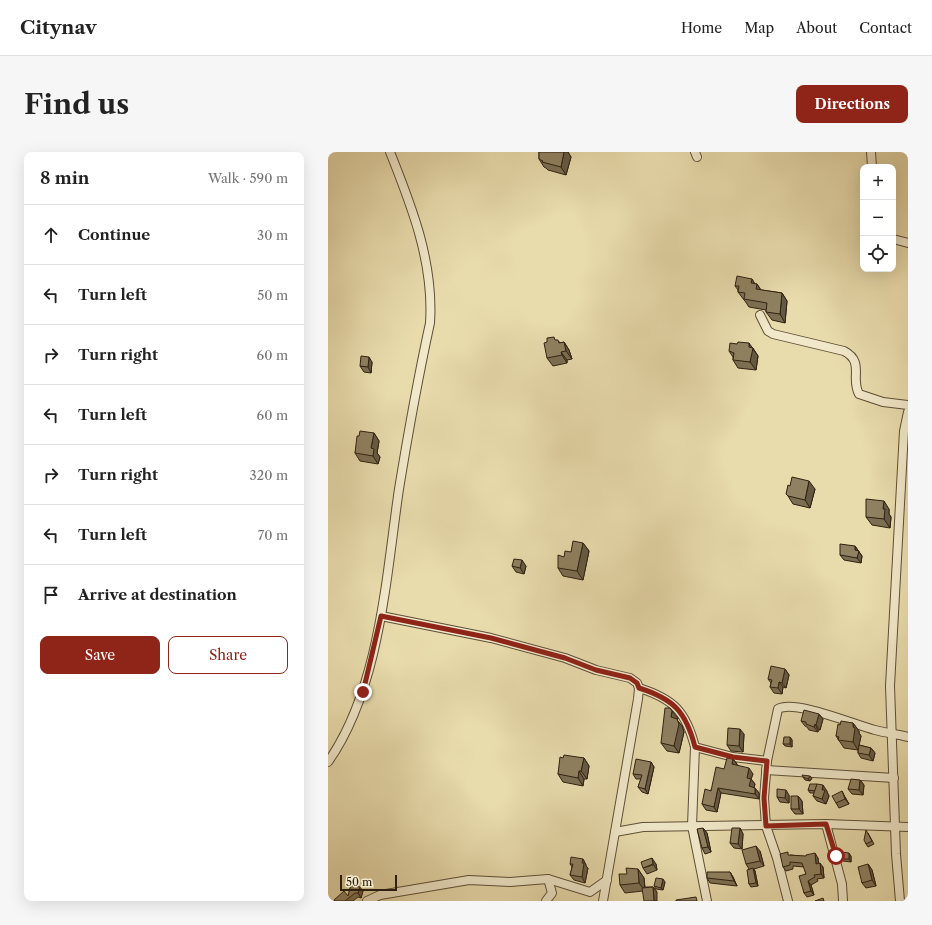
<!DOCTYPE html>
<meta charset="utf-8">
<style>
:root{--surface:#fff;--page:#f6f6f6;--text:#222;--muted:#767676;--line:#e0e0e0;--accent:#8f2418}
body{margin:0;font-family:"Libre Caslon Text",serif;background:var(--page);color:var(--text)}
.controls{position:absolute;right:12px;top:12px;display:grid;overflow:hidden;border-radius:8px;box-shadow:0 4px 16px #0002}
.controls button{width:36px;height:36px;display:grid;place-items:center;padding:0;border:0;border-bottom:1px solid var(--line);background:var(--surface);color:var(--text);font:20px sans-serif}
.scale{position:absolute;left:12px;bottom:10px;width:57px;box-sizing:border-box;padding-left:4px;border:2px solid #2f2010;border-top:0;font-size:11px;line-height:14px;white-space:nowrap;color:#2f2010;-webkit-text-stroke:3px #f0e8c9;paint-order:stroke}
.stop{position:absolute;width:12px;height:12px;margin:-9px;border:3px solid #8f2418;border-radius:50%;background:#fff}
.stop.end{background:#8f2418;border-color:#fff;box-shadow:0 1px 4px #0008}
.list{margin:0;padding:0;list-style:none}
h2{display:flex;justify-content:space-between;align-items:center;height:52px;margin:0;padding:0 16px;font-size:17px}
h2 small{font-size:13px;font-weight:400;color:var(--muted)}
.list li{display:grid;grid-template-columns:26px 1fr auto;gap:12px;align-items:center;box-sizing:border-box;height:60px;padding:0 16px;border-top:1px solid var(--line)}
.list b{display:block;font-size:15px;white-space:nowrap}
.list em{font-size:13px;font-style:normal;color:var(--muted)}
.actions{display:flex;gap:8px;padding:12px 16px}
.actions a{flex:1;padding:9px 0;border:1px solid var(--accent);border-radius:8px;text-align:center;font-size:14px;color:var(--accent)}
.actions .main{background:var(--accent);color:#fff}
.icon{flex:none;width:22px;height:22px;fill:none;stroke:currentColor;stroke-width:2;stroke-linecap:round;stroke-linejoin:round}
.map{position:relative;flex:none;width:580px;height:749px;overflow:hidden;border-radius:8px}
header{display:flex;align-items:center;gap:24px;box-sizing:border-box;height:56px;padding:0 20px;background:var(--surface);border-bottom:1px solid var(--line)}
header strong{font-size:19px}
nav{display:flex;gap:22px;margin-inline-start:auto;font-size:14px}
.intro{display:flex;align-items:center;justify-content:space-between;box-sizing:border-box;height:96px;padding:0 24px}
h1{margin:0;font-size:28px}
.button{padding:10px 18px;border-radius:8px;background:var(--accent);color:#fff;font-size:14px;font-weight:700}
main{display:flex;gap:24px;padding:0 24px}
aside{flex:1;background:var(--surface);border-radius:8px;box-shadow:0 4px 16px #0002}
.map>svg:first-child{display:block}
</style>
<header>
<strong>Citynav</strong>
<nav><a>Home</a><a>Map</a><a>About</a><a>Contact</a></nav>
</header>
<div class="intro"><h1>Find us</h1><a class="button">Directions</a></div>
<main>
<aside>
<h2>8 min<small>Walk · 590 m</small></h2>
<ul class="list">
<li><svg class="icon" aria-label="ahead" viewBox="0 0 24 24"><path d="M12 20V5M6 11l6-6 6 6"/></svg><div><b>Continue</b></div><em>30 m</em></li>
<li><svg class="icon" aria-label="left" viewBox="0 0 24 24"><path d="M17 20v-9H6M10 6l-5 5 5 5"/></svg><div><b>Turn left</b></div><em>50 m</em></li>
<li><svg class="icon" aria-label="right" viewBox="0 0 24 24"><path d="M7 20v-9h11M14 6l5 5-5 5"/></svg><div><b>Turn right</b></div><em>60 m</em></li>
<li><svg class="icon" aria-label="left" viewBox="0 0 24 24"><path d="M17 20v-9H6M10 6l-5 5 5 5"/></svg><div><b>Turn left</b></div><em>60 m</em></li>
<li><svg class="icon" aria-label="right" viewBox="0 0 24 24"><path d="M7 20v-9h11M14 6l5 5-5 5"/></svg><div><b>Turn right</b></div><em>320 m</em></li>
<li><svg class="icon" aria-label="left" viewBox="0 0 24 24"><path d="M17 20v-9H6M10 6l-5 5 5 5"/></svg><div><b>Turn left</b></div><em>70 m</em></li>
<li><svg class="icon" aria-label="arrive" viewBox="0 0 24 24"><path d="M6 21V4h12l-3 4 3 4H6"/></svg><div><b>Arrive at destination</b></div></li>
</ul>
<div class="actions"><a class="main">Save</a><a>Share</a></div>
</aside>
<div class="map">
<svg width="580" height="749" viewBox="0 0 580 749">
<rect width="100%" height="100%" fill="#e8dbac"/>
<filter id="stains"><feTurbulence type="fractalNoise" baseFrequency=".005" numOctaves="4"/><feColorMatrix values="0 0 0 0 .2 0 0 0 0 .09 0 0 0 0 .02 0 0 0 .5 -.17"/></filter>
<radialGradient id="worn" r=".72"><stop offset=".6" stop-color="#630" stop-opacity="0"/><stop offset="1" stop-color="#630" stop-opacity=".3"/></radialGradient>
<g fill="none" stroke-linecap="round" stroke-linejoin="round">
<defs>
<g id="street">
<path d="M367 0 369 5"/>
<path d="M543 0 544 15"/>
<path d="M565 87 580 91"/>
<path d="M432 163 440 179 445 182 516 199C537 210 522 226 531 242L555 250 580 253"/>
<path d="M53 464 163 486 237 506 268 518 302 526 309 531 311 536 310 547 275 749"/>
<path d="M311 536C346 547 358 560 367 595L364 674 379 749"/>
<path d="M367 595 405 605 439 609"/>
<path d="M0 610C52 536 58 425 71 337 80 282 90 226 102 171 106 111 84 55 62 0"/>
<path d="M438 618 566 626"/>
<path d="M498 672 514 732 515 749"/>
<path d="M287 680 315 675 498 672 580 675"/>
<path d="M39 749 52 743 141 728 182 730 220 727 262 740 279 728"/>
<path d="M218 749 224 741 220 727"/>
<path d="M460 749 449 706 438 674 436 646 439 609 450 557C466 547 527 573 547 578 558 581 569 582 580 585"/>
<path d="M572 749 568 702 562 534 576 279 580 260"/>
</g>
</defs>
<use href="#street" stroke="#5d4f37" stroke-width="10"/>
<use href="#street" stroke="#f0e8c9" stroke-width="8"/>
</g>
<g fill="#7b6f53" stroke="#2f2010">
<path d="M211 0H240L243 5 238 23 220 18 218 16 216 15 211 7Z"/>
<path d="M424 127 427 132H429L433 138 454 141 459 149 457 171 444 168 438 160V158L421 155 417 149 416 148 410 140V138L407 134Z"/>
<path d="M228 188 233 191 236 190 241 198 244 207 239 208V211L225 214 219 206Z"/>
<path d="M425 196 430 204 428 218 410 216 405 208V205L401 199Z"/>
<path d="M44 210 43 221 36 220 32 214Z"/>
<path d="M46 281 51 289 49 301 52 305 50 312 32 309 27 301 31 284Z"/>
<path d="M487 337 482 356 465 352 460 344Z"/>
<path d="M561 357V362L563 365 562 376 544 373 538 365Z"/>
<path d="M255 391 261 399 255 428 235 424 230 416 236 405Z"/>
<path d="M527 394 534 404 533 411 516 408 512 403Z"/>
<path d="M184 414H198L196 422 188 420Z"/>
<path d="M457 517 461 523 458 536 455 535 454 542 446 541 442 535 443 531 440 527Z"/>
<path d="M491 562 495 567 492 578H490V580L481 578 479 575 477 574 473 569Z"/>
<path d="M350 566 349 568 354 574 356 580 351 601 339 599 333 591Z"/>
<path d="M525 571 531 579V581L533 584 531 593 543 596 547 601 545 609 533 606 530 601V598L516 596 508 584 512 573Z"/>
<path d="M416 582 415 600 403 599 399 593Z"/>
<path d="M462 585 464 588V595L457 594 455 592Z"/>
<path d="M235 606H256L261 614 259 627H256L255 634 235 630 230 622Z"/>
<path d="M405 607 409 612V613L425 622 423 627 427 632 426 635 431 641V647L393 641 389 660 378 658 374 652 396 617Z"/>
<path d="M323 610 326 615 320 642 314 640 310 635 313 627H308L305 622Z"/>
<path d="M475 625 484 626 482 629 477 628Z"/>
<path d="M532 628 536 633 535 643 524 642 520 637Z"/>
<path d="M480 638 499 639V640L501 644 498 652 489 649 485 644 486 641H482Z"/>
<path d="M461 643V651L452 650 449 645Z"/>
<path d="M470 644 474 649 475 662H467L463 657Z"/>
<path d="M517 645 521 652 511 656 508 651Z"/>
<path d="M375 676 379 681 383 700 377 702 374 696Z"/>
<path d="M412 676 415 682 414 697 406 696 402 691Z"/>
<path d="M540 681 546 692 540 695 538 692Z"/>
<path d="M432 699 436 714 426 717 427 719 430 734 423 735 421 732V717L418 712Z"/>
<path d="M462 703 490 706V711L495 715 496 726 489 727 490 729 483 733 486 743 479 745 476 741 478 722 476 715 465 714V717L458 719 455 715Z"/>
<path d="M523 704V710L515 709 513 707Z"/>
<path d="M255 707 258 713V714L260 716 257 731 246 728 242 723 244 715 242 712Z"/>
<path d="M328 712 329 718 319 722 315 716Z"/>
<path d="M540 712 544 718 548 734 538 736 534 731Z"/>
<path d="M310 717 316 726 317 735H325L329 740 315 739 297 741 292 733 299 722Z"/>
<path d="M402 720 405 725 409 734 382 731 379 726Z"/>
<path d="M337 730 335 738 328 737 326 734Z"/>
<path d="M23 733 35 739 33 746 30 745 25 749H6L20 744Z"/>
</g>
<g fill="#645a44" stroke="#2f2010">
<path d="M236 0H240L243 5 238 23 233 15Z"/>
<path d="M424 127 428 134 429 132 434 140V145L423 131Z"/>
<path d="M454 141 459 149 457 171 452 162Z"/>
<path d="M236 190 241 198 244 207 238 199Z"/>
<path d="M421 191 430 204 428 218 422 210Z"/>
<path d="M233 200 239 208V211L234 203Z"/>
<path d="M41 205 44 210 43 221 40 215Z"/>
<path d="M46 281 51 289 49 301 52 305 50 312 45 304 43 296Z"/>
<path d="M481 329 487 337 482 356 477 348Z"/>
<path d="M556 349 561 357V362L563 365 562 376 556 367 555 357Z"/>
<path d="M255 391 261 399 255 428 249 419Z"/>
<path d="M527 394 534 404 533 411 529 406 527 398Z"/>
<path d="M194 408 198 414 196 422 192 416Z"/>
<path d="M457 517 461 523 458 536 454 531Z"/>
<path d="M451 530 455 535 454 542 450 536Z"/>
<path d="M344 559 350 566 349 568 354 574 356 580 351 601 346 594 343 565Z"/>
<path d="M491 562 495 567 492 578 488 573Z"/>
<path d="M525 571 531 579V581L533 584 530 598 525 590Z"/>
<path d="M487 572 490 578V580L486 575Z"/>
<path d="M412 577 416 582 415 600 411 594Z"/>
<path d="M462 585 464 588V595L462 592Z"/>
<path d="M543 596 547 601 545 609 541 603Z"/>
<path d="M256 606 261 614 259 627 253 619Z"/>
<path d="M405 607 409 612 408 617 404 612Z"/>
<path d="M323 610 326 615 320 642 317 637Z"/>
<path d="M421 616 425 622 423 627 427 632 425 640 421 634 419 626Z"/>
<path d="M251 619 256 627 255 634 250 626Z"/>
<path d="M482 624 484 626 482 629 480 627Z"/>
<path d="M532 628 536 633 535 643 531 638Z"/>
<path d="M495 633 499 639V640L501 644 498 652 494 647Z"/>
<path d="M390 636 393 641 389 660 386 655Z"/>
<path d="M427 636 431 641V647L427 642Z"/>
<path d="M458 638 461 643V651L457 646Z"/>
<path d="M514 639 517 645 521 652 517 647Z"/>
<path d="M470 644 474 649 475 662 471 657Z"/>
<path d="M375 676 379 681 383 700 380 695Z"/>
<path d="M412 676 415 682 414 697 410 692Z"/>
<path d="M428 694 432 699 436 714 432 709Z"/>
<path d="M487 701 490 706 491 716 488 712Z"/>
<path d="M521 701 523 704V710L521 707Z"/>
<path d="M324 706 328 712 329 718 325 712Z"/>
<path d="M255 707 258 713V714L260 716 257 731 254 725V711Z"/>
<path d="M492 711 495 715 496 726 493 722Z"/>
<path d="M540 712 544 718 548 734 544 728Z"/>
<path d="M425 716 427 719 430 734 428 731Z"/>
<path d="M310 717 316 726 317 739 311 731Z"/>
<path d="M402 720 405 725 409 734 406 729Z"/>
<path d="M335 727 337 730 335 738 333 736Z"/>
<path d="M480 729 483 733 486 743 483 739Z"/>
<path d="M32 735 35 739 33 746 30 741Z"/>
<path d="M325 735 329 740V749H326Z"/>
</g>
<g fill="#8f8161" stroke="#2f2010">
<path d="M211 0H236L233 15 214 10 215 9 211 7Z"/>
<path d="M409 124 424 127 423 131 429 132 428 137 454 141 452 162 438 160 439 151 416 147 417 141 410 140 411 134H407Z"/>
<path d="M226 185 227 188H230L231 191 236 190 238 199 233 200 234 203 219 206 216 191 219 190V186Z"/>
<path d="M410 190 421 191V195L425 196 422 210 405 208 406 201 401 199 402 191 409 192Z"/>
<path d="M33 204 41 205 40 215 32 214Z"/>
<path d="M32 279 46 281 43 296 46 297 45 304 27 301 29 284H31Z"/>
<path d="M464 325 481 329 477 348 460 344 458 342 460 333 462 334Z"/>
<path d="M538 347 556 349 555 357H557L556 367 538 365Z"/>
<path d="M245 389 255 391 249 419 230 416V403L236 405 237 399 243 400Z"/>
<path d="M512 392 527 394V398L531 399 529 406 512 403Z"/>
<path d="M186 407 194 408 192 416 184 414Z"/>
<path d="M443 514 457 517 454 531 451 530 450 536 442 535 444 528 440 527Z"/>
<path d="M337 556H342L344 559 343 565 349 567 351 572 346 594 333 591Z"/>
<path d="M476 558 491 562 488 573 487 572 486 575 478 572V570L473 569Z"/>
<path d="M513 569 525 571V575L527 576 525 590 510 588 511 585 508 584 510 572 512 573Z"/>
<path d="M400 576 412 577 411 594 399 593Z"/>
<path d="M456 585H462V592H455Z"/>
<path d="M531 593 543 596 541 603 530 601Z"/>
<path d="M236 603 256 606 253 619H251L250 626 230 622 232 605 235 606Z"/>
<path d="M399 606 405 607 404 612 421 616 419 626 423 627 421 634 427 636V642L390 636 386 655 374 652 377 637 383 639 388 615 396 617Z"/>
<path d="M308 607 323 610 317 637 310 635 314 623 305 622Z"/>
<path d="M474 623 482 624 480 627 475 625Z"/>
<path d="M523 627 532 628 531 638 520 637Z"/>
<path d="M482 632H489L487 639 480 638Z"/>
<path d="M489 632 495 633 494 638H497L494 647 485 644Z"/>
<path d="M449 637 458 638 457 646 449 645Z"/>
<path d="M514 639 517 647 508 651 504 644Z"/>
<path d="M463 644H470L471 657H463Z"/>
<path d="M375 676 380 695 374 696 369 677Z"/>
<path d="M404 676H412L410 692 402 691Z"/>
<path d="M538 678 544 689 538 692 536 688Z"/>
<path d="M428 694 432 709 418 712 414 698Z"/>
<path d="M460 700V703L478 704V703L487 701 488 712 492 711 493 722 486 723 487 725 480 729 483 739 476 741 471 724 478 722 474 711 462 710V713L455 715 452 702Z"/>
<path d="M513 700 521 701V707H513Z"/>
<path d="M243 705 255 707 254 711H256L254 725 242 723 245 712H242Z"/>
<path d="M324 706 325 712 315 716 313 710Z"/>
<path d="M540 712 544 728 534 731 530 715Z"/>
<path d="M298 716 310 717 311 731 292 733 291 722H299Z"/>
<path d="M425 716 428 731 421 732 419 718Z"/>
<path d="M379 720H402L406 729 379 726Z"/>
<path d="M328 726 335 727 333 736 326 734Z"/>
<path d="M23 733 32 735 30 741H27L17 749H6V748L16 739 20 744Z"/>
<path d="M325 735 326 749H316L314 736Z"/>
<path d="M368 745 369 749H348V748Z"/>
<path d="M495 746 496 749H487Z"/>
</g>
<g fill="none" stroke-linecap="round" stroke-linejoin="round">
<path stroke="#8f2418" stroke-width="5" d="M35 540 53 464 163 486 237 506 268 518 302 526 309 531 311 536C346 547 358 560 367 595L405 605 439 609 436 646 438 674 498 672 508 704"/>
</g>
<rect width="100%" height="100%" filter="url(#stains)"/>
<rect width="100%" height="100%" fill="url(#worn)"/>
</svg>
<div class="controls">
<button>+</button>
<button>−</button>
<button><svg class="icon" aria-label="locate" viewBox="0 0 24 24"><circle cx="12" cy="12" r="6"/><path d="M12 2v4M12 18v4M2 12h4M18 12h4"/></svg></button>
</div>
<div class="scale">50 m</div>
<div class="stop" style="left:508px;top:704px"></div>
<div class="stop end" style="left:35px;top:540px"></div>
</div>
</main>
